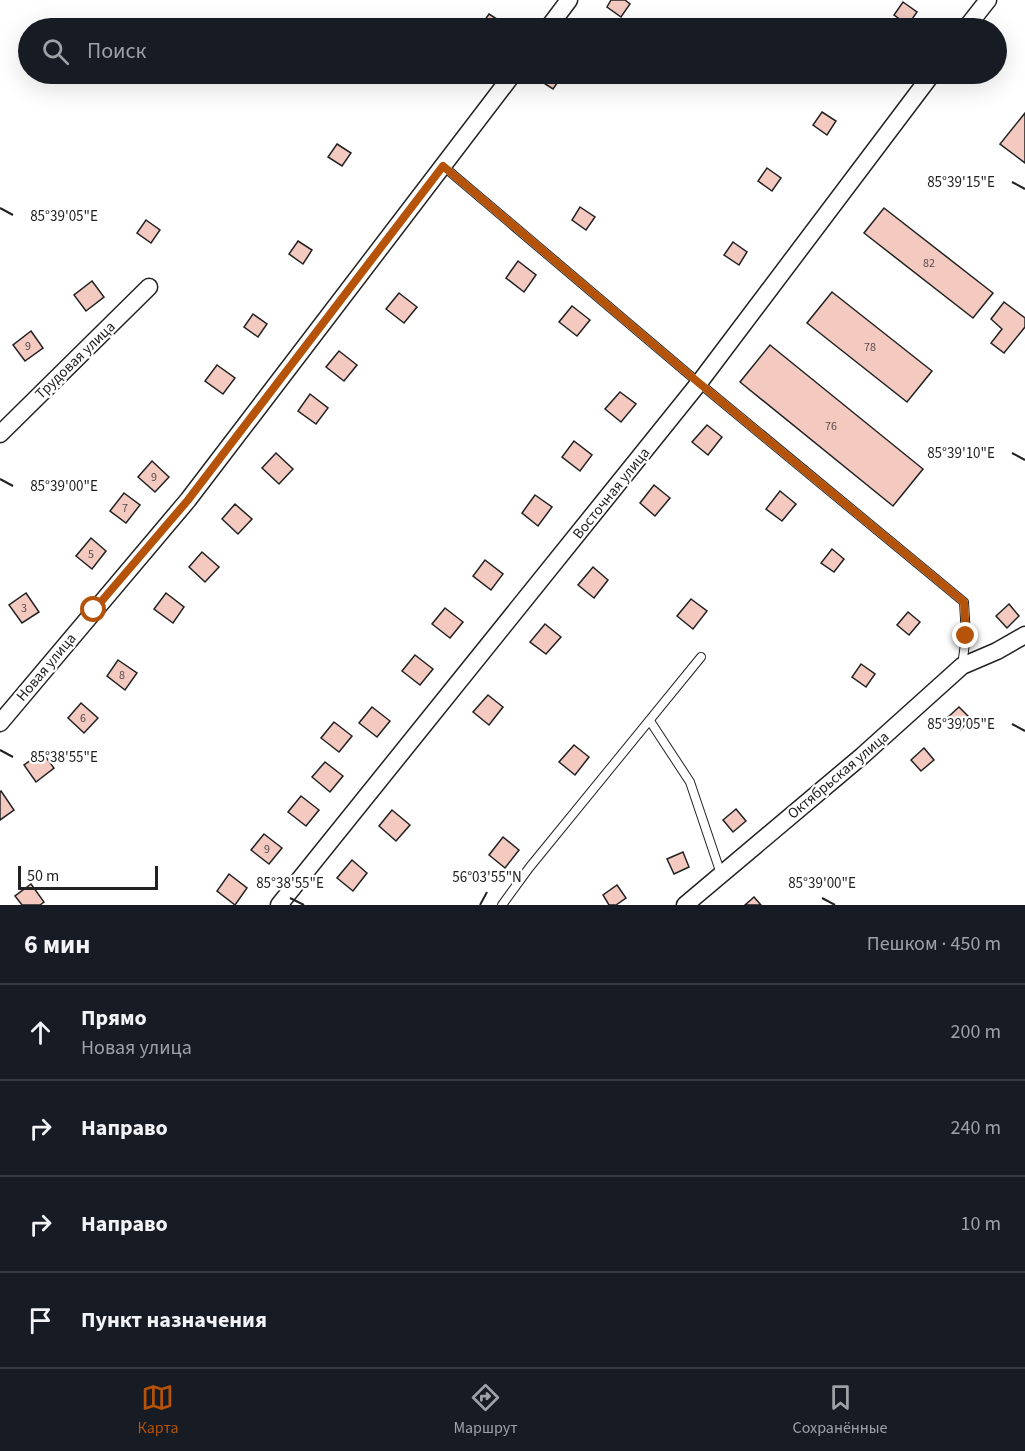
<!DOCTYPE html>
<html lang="ru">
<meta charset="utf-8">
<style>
:root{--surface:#171b24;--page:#242831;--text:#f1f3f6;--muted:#9ea1a6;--line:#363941;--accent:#b45309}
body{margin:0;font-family:"Source Sans 3",sans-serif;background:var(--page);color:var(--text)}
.scale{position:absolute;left:18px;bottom:15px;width:140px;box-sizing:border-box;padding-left:6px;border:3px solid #222;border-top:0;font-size:16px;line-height:21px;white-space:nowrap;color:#222;-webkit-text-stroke:4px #fff;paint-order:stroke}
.stop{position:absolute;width:18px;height:18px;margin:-14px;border:4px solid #b45309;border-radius:50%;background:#fff}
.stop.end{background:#b45309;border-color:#fff;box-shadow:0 2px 6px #0008}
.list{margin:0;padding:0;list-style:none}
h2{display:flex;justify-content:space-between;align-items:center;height:78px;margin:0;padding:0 24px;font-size:26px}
h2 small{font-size:20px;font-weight:400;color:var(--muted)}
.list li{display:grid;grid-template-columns:39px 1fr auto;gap:18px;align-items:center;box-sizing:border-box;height:96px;padding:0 24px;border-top:2px solid var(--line)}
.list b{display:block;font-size:22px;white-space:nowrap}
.list p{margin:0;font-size:20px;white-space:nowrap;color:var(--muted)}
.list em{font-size:20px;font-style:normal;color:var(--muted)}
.icon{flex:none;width:33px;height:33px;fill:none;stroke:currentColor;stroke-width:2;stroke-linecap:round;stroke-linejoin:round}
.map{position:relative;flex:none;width:1025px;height:905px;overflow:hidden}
.search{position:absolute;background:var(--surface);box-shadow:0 6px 24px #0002;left:18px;right:18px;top:18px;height:66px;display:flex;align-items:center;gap:15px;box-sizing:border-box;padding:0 21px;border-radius:33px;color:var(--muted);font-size:22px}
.sheet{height:462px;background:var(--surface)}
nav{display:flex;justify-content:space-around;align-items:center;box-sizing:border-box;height:84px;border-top:2px solid var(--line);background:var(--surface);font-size:16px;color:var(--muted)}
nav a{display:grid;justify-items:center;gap:3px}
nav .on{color:var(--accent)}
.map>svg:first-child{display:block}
</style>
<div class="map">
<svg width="1025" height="905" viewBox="0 0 1025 905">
<rect width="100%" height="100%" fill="#fff"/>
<g fill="#f3c9c0" stroke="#222" stroke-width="1.5">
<path d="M611 0H625L630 4 621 17 607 7Z"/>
<path d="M903 2 917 12 908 25 894 15Z"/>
<path d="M489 14 503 23 500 28H483L480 27Z"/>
<path d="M543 74H557L562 76 553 89 539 80Z"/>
<path d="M822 112 836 121 827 135 813 125Z"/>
<path d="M1025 113V163L1000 144Z"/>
<path d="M337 144 351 153 342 166 328 157Z"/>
<path d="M767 168 781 178 772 191 758 181Z"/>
<path d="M580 207 595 217 586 230 572 220Z"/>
<path d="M884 208 993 293 973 318 864 233Z"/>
<path d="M146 220 160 230 151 243 137 233Z"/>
<path d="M298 241 312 250 303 264 289 254Z"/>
<path d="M733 242 747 252 739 265 724 255Z"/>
<path d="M518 261 536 275 524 292 506 278Z"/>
<path d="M92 281 104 297 86 311 74 295Z"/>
<path d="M832 292 932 371 907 402 807 323Z"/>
<path d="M399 293 417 307 404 323 386 309Z"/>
<path d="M1004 302 1025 318V327L1004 353 991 343 1002 329 991 319Z"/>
<path d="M572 306 590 320 577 336 559 322Z"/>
<path d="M253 314 267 324 258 337 244 327Z"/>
<path d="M31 331 43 348 25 361 13 345Z"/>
<path d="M770 345 923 469 893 506 740 382Z"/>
<path d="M339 351 357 365 344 381 326 367Z"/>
<path d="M217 365 235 378 223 394 205 381Z"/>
<path d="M620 392 636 404 621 422 605 409Z"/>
<path d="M310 394 328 408 316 424 298 411Z"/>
<path d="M707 425 722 437 708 455 692 442Z"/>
<path d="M574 441 592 455 580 471 562 457Z"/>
<path d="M276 453 293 469 279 484 262 468Z"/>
<path d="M152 461 169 477 155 492 138 477Z"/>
<path d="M654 485 670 498 655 516 640 503Z"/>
<path d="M780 491 796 504 782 521 766 509Z"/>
<path d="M124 493 140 505 126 523 110 511Z"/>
<path d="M535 495 552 507 538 526 522 513Z"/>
<path d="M235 504 252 519 238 534 222 519Z"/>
<path d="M91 538 106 551 92 569 76 556Z"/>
<path d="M832 549 844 559 834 572 821 563Z"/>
<path d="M202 552 219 567 205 582 189 567Z"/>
<path d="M485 560 503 574 491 590 473 576Z"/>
<path d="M593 567 608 580 594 598 578 585Z"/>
<path d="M26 593 39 612 22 623 9 605Z"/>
<path d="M166 593 184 607 173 623 154 609Z"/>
<path d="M691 599 707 611 693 629 677 616Z"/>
<path d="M1009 604 1019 616 1007 628 996 616Z"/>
<path d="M445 608 463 622 450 638 432 624Z"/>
<path d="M908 612 920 622 909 635 897 625Z"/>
<path d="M545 624 561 637 546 654 530 642Z"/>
<path d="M415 655 433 669 420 685 402 671Z"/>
<path d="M118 660 137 673 125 690 107 676Z"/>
<path d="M861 664 875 674 866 687 852 677Z"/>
<path d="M488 695 503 707 489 725 473 712Z"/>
<path d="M81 703 98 718 84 733 68 718Z"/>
<path d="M372 707 390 721 377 737 359 723Z"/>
<path d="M959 707 971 719 960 730 947 718Z"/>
<path d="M334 722 352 736 339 752 321 738Z"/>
<path d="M574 745 589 757 575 775 559 762Z"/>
<path d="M924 748 934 760 921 771 911 760Z"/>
<path d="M42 752 54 768 36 782 24 765Z"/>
<path d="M325 762 343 776 330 792 312 777Z"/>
<path d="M1 791 14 810 0 820V792Z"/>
<path d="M301 796 319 810 306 826 288 812Z"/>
<path d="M736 809 746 821 733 832 723 820Z"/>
<path d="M392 810 410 825 396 841 379 826Z"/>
<path d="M264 834 282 848 269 864 251 850Z"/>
<path d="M503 837 519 850 505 868 489 855Z"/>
<path d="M683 852 689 867 674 874 667 859Z"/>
<path d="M352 860 367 873 353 891 337 878Z"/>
<path d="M229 874 247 888 235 905 217 891Z"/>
<path d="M31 884 44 902 40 905H22L15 896Z"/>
<path d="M617 885 626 898 616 905H609L603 895Z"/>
<path d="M754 897 761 905H745Z"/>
</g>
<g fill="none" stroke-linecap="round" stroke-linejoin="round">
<defs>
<g id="lane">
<path d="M443 166 699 383 964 602 966 636 962 666"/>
<path d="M650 721 690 782 721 874"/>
<path d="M502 905 529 868 701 657"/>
</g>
<g id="street">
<path d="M548 28 569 0"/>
<path d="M966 28 988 0"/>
<path d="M0 434 149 287"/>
<path d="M0 723 188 500 513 74"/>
<path d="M279 905 699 383 932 74"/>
<path d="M685 905 862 756 962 666 997 651 1025 635"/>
</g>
</defs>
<use href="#lane" stroke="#222" stroke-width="10"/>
<use href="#street" stroke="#222" stroke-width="19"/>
<use href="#lane" stroke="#fff" stroke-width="8"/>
<use href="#street" stroke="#fff" stroke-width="16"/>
</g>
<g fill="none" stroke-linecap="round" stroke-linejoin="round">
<path stroke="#b45309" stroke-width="8" d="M94 610 188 500 443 166 699 383 964 602 966 636"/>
</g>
<path fill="none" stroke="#222" stroke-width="2" d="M1012 182 1025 189M0 208 13 215M1012 453 1025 460M0 479 13 486M1012 724 1025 731M0 750 13 757M290 898 304 905M822 898 835 905M480 905 487 892"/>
<g text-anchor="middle" stroke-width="4.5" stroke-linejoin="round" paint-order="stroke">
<g font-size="12" fill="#564c4a">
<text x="929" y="267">82</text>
<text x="28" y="350">9</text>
<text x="870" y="351">78</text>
<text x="831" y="430">76</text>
<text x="154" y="481">9</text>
<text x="125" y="512">7</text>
<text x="91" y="558">5</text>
<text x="24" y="612">3</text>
<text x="122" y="679">8</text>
<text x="83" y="722">6</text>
<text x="267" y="853">9</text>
</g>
<g font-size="15" fill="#222" stroke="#fff">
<text transform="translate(75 360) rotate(-44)" y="5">Трудовая улица</text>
<text transform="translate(611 493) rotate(-51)" y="5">Восточная улица</text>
<text transform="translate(46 667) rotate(-50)" y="5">Новая улица</text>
<text transform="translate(838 775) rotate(-40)" y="5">Октябрьская улица</text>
</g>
</g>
<g font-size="15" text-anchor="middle" fill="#222" stroke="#fff" stroke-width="4.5" stroke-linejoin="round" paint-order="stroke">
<text x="961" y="187">85°39'15"E</text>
<text x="64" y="221">85°39'05"E</text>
<text x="961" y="458">85°39'10"E</text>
<text x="64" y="491">85°39'00"E</text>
<text x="961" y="729">85°39'05"E</text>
<text x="64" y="762">85°38'55"E</text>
<text x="487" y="882">56°03'55"N</text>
<text x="290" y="888">85°38'55"E</text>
<text x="822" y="888">85°39'00"E</text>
</g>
</svg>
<div class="scale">50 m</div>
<div class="stop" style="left:94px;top:610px"></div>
<div class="stop end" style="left:966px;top:636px"></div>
<div class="search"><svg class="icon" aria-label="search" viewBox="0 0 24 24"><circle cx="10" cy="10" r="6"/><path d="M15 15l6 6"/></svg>Поиск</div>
</div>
<section class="sheet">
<h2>6 мин<small>Пешком · 450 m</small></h2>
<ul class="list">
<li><svg class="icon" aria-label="ahead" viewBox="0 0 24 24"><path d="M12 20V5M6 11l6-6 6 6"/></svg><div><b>Прямо</b><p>Новая улица</p></div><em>200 m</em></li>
<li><svg class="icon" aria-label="right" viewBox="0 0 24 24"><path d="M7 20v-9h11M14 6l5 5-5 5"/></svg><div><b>Направо</b></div><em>240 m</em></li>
<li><svg class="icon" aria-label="right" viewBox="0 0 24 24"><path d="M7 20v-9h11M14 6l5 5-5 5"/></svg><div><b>Направо</b></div><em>10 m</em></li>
<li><svg class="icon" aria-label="arrive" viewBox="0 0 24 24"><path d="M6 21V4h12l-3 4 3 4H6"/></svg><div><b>Пункт назначения</b></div></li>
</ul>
</section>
<nav>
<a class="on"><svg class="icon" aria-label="map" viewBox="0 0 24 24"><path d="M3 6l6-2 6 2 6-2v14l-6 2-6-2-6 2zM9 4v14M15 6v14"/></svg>Карта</a>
<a><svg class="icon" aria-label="directions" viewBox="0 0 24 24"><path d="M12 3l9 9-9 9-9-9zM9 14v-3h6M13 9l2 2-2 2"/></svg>Маршрут</a>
<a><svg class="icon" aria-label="saved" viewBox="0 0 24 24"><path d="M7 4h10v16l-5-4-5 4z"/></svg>Сохранённые</a>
</nav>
